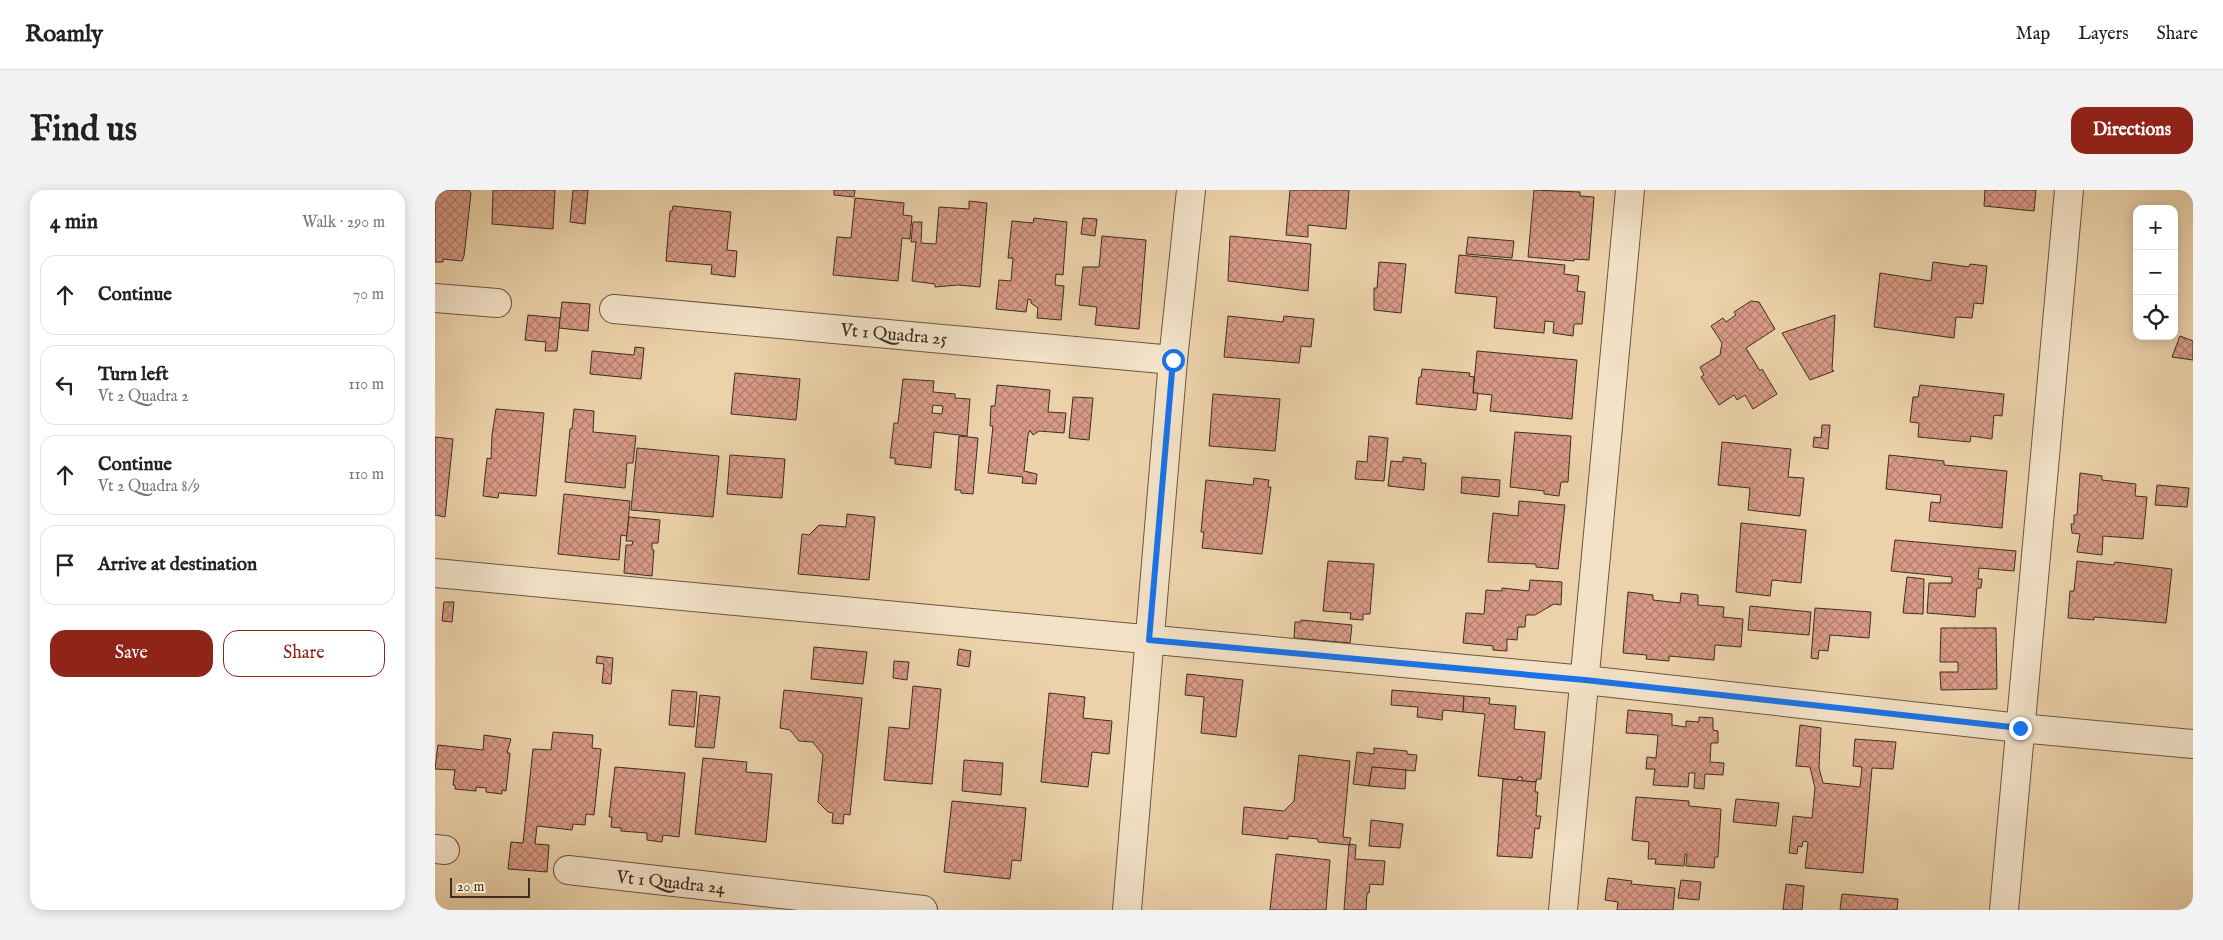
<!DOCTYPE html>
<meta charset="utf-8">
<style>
:root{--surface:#fff;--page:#f2f2f2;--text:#222;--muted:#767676;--line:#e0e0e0;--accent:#8f2418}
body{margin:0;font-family:"IM FELL English",serif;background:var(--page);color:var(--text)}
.controls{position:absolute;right:15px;top:15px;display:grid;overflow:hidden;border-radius:10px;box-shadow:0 2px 12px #0003}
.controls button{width:45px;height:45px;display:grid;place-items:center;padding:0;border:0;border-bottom:1px solid var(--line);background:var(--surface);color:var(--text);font:25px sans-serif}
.scale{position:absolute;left:15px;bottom:12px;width:80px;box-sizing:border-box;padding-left:5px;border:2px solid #3d2e1f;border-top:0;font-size:14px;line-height:18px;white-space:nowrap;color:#3d2e1f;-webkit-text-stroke:4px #f3e2c8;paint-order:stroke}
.stop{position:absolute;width:15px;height:15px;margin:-11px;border:4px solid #1a73e8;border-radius:50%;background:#fff}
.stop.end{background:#1a73e8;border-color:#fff;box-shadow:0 1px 5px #0008}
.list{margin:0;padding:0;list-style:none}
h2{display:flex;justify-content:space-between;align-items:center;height:65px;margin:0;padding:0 20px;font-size:21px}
h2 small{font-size:16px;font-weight:400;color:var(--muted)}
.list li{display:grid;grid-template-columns:32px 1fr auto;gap:15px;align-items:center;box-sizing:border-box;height:80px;margin:0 10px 10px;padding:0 10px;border:1px solid var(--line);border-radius:15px}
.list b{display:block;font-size:19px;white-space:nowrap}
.list p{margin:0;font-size:16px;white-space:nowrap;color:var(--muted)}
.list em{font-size:16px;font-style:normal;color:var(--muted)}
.actions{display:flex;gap:10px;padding:15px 20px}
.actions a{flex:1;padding:11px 0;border:1px solid var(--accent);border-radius:15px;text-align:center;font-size:18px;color:var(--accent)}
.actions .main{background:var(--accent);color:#fff}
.icon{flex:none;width:28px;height:28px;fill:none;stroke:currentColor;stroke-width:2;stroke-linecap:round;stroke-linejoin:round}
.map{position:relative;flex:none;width:1758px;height:720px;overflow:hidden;border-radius:15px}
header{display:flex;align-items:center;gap:30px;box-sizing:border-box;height:70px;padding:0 25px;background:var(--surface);border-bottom:1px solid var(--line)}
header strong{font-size:24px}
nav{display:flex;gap:28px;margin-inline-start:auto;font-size:18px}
.intro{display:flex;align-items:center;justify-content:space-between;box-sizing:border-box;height:120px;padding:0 30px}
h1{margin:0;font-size:35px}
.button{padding:12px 22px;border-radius:15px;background:var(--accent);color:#fff;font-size:18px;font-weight:700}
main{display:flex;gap:30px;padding:0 30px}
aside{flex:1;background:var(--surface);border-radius:15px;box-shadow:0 2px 12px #0003}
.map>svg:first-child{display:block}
</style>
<header>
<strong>Roamly</strong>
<nav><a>Map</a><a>Layers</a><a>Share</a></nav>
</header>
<div class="intro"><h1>Find us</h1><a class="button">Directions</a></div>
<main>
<aside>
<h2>4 min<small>Walk · 290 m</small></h2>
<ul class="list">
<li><svg class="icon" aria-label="ahead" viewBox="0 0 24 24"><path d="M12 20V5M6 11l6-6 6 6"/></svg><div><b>Continue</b></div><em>70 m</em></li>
<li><svg class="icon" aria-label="left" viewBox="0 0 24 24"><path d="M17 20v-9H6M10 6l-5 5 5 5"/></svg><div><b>Turn left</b><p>Vt 2 Quadra 2</p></div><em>110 m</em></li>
<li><svg class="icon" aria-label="ahead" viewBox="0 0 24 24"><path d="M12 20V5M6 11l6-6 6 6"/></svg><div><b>Continue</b><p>Vt 2 Quadra 8/9</p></div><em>110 m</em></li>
<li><svg class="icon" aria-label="arrive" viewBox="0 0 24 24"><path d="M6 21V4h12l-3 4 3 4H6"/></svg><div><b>Arrive at destination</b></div></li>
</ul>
<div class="actions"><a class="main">Save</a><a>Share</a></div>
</aside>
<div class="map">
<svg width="1758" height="720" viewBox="0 0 1758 720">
<defs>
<pattern id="building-cross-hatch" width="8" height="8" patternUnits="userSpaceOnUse" patternTransform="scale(1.25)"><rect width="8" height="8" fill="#d89a86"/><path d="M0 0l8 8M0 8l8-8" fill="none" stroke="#b07e6d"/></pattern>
</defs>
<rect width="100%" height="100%" fill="#ecd2aa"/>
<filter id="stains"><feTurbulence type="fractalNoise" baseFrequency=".004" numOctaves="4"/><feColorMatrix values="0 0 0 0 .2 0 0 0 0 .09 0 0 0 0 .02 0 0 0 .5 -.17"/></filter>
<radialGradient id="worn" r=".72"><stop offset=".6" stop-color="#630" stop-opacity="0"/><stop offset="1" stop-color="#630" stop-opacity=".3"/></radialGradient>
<g fill="url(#building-cross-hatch)" stroke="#3d2e1f" fill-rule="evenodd">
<path d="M0 0H34L36 3 29 66 27 71 8 69V72H0Z"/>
<path d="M58 0H120L118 39 57 34Z"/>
<path d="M138 0H153L150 34 135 32Z"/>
<path d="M399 0H420L419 7 399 5Z"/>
<path d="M855 0H914L911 39 873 35V47L851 45Z"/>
<path d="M1099 0 1145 2V6L1159 7 1154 70 1139 69V71L1093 67Z"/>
<path d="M1550 0H1601L1599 21 1549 16Z"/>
<path d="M420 8 469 13 468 25 477 26 475 49 467 48 463 91 398 85 402 47 416 48Z"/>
<path d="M534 11 552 13 545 97 523 95 500 97V94L477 91 481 52H476L478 32H487L486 53 501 54 504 17 534 19Z"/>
<path d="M238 16 296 22 292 60 302 61 300 87 276 84 277 75 231 71 235 21H237Z"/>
<path d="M599 28 632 32 628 85 621 84 620 95 629 96 626 130 602 128 603 118 596 113V110L593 109 591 122 561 119 564 90 576 91 578 68H573L577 31 598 33Z"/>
<path d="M648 28 662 29 660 46 646 44Z"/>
<path d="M667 46 711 50 704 139 660 135 662 117 644 115 648 77H664Z"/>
<path d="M795 46 876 54 873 101 793 91Z"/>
<path d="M1033 47 1079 51 1077 68 1031 64Z"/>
<path d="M1024 65 1130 75 1129 84 1144 86 1142 101 1150 102 1147 134H1139L1138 146 1118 143 1119 132 1110 131 1109 143 1059 138 1062 107 1020 103Z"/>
<path d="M944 72 971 74 966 123 939 120V98H942Z"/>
<path d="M1498 72 1534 77 1535 74 1552 76 1548 114 1539 113 1537 128 1521 127 1519 148 1439 137 1445 83 1496 91Z"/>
<path d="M1316 111 1324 112 1340 139 1311 158 1325 181 1327 179 1342 204 1318 219 1310 205 1302 210 1299 205 1284 215 1266 187 1269 185 1265 177 1285 165 1287 153 1276 136 1288 128 1291 132 1301 125 1299 122Z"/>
<path d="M127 112 155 114 153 141 124 138Z"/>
<path d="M93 125 125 128 122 161H110L111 152 90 150Z"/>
<path d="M1400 125 1397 180 1399 181 1375 190 1347 143Z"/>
<path d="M793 126 848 132 849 126 879 129 876 157 866 156 864 173 789 167Z"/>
<path d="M1745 146 1758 151V170L1737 167Z"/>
<path d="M200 157 209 158 206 189 155 184 157 161 199 165Z"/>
<path d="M1042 161 1142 170 1137 229 1055 221 1057 205 1038 203Z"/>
<path d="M987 179 1035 183 1034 186 1039 187 1038 203H1043L1041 220 981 214 984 187H986Z"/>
<path d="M300 183 365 189 361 230 296 224Z"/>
<path d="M468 189 499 191 498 202 520 204V208L535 209 532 246 499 242 496 278 460 274V268H455L459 233H463ZM498 215 508 216 507 224 497 223Z"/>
<path d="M562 195 615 200 613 222 631 223 629 243 604 241 598 245 595 240 593 245 589 281 602 284 601 294 587 293 588 287 553 283 558 236H555L556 216H560Z"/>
<path d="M1485 195 1569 204 1567 226 1559 225 1557 249 1536 246 1535 252 1483 247 1484 233 1475 232 1478 207H1483Z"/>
<path d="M778 204 845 209 840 261 774 256Z"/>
<path d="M638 207 658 208 654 250 634 248Z"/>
<path d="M61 219 109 223 101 306 64 303 63 308 48 306 52 268 56 269 57 245Z"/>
<path d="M139 219 159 221 158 242 201 246 198 273H192L190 298 130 292 135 239H137Z"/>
<path d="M1387 235H1395L1393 259 1378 257 1379 247 1386 248Z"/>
<path d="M1080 242 1136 246 1133 292H1126L1124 306 1109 304V301L1075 297Z"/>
<path d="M524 246 543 248 538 304 526 303V300H520Z"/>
<path d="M934 246 953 248 949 291 920 289 922 271 932 272Z"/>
<path d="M0 247 18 249 10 327 0 325Z"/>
<path d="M1287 252 1356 259 1353 287 1369 288 1365 326 1313 320 1315 298 1283 295Z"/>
<path d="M202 258 284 266 278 327 196 320Z"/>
<path d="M295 265 350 269 347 308 292 304Z"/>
<path d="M1454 265 1509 271V275L1572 281 1567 338 1494 331 1496 312 1505 313 1506 305 1451 299Z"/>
<path d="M968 267 986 269V273H991L989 300 953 296 956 271 968 272Z"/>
<path d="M1645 283 1667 286V290L1701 294 1700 306 1712 307 1708 349 1668 346 1667 365 1642 362 1645 344 1637 343 1636 334H1639V325H1642Z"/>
<path d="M1027 287 1065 290 1064 307 1026 303Z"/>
<path d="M819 288 834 290 833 297H836L827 364 767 358 769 342H766L771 290 818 295Z"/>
<path d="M1722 295 1754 298 1752 317 1720 315Z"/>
<path d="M129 304 195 311 192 346 186 345 184 370 123 364Z"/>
<path d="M1084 311 1130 315 1123 379 1101 377V374L1053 372 1058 323 1083 326Z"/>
<path d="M412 324 440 327 434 390 363 384 367 344 374 345 384 335 411 337Z"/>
<path d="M194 327 225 330 223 353H217V360H219L217 386 189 383 191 355H197L198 351H191Z"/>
<path d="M1306 333 1371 340 1366 393 1337 390 1335 406 1301 402Z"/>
<path d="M1460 350 1581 361 1579 381 1544 378 1543 389H1547L1546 398H1542L1540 427 1492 423 1494 393H1517V387L1456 381Z"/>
<path d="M893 371 939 374 935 424H928V430L915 429 916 423 888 421Z"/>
<path d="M1642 371 1679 375 1680 372 1737 379 1731 433 1659 427V430L1633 428 1635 401H1639Z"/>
<path d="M1472 387 1489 389 1488 424 1468 423Z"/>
<path d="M1095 390 1127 392 1126 415 1119 414 1100 425H1091L1090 437H1083L1082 450 1072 449V461L1058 460V456L1028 453 1031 423 1049 424 1051 400 1067 401V398L1094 401Z"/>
<path d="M1193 402 1218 405V410L1245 413 1246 403 1263 405V415L1289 417 1288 427 1308 429 1306 457 1280 455 1279 470 1234 466V471L1211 469 1212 465 1188 463Z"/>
<path d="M9 412H19L17 432 7 431Z"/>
<path d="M1315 416 1376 422 1374 445 1313 440Z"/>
<path d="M1380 418 1436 422 1434 448 1395 445 1393 461 1384 460 1383 469 1376 468Z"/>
<path d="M866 430 917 435 915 453 859 448 860 432H866Z"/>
<path d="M1506 438H1561L1562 499 1506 500 1505 482H1523V472H1505Z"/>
<path d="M379 457 432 462 428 494 376 489Z"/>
<path d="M524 459 536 461 534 477 522 475Z"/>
<path d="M162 466 178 468 176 494 167 493 169 474 161 473Z"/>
<path d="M459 471 474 472 472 490 458 488Z"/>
<path d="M752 484 808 490 801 547 766 543 769 507 750 505Z"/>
<path d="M478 496 506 499 497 594 449 590 454 537 474 539Z"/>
<path d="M237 500 262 502 259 537 234 535Z"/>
<path d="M349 500 427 508 415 625 409 624 408 634 397 633 398 623 393 622 383 612 388 565 378 552 364 551 355 540 345 538Z"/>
<path d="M957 500 1029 506 1028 522 1008 520 1007 530 982 527 983 517 956 515Z"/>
<path d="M614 503 650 507 648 528 677 531 674 564 657 562 653 597 606 592Z"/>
<path d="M265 505 285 507 279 558 260 557Z"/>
<path d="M1029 506 1055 508 1054 514 1081 516 1079 539 1110 542 1106 589H1102L1101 592 1087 591V587H1083L1082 590 1043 586 1050 524 1028 522Z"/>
<path d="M1193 520 1237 524V535L1251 537V531L1264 532V527L1278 528V540L1283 541V553H1276L1275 572 1289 573 1288 585 1270 584 1269 599 1259 598 1260 583H1254L1253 597 1218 595 1220 579H1211L1212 567 1221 568 1223 545 1191 543Z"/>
<path d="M1365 535 1386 538 1384 578 1388 593 1425 597 1427 577 1418 576 1420 549 1461 552 1458 579 1437 578 1428 683 1370 678 1373 652 1368 651 1367 657 1363 656 1362 664 1354 663 1358 626 1377 628 1380 598 1375 577 1361 576Z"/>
<path d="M118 542 158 545 157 558 166 559 159 625 151 624 150 635 138 634 137 640 102 636 100 654 114 655 112 682 73 679 76 652 88 653 98 559 116 560Z"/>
<path d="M49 545 76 549 72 563H75L71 601 67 600V604L51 602V598L41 597V601L20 599V595H18L20 580 0 579 3 555 48 560Z"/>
<path d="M939 558 972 561V564L982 565 980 581 937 577 934 596 918 594 922 562 939 564Z"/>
<path d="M864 565 915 571 908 647 916 648 914 655 883 652V649L853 646V649L807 644 809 617 849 621 859 611Z"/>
<path d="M268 568 312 572 311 582 337 584 331 652 260 644Z"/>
<path d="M529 570 568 573 566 605 527 601Z"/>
<path d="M180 577 250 583 244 647 228 645 227 652 212 650V643L186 641V638L176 637 177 627H174Z"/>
<path d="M937 577 971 580 970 599 934 596Z"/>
<path d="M1068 589 1101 592 1100 602H1103L1101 626H1106L1104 639 1100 638 1097 668 1062 666Z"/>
<path d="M1201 607 1254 611V616L1286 619 1283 667H1280L1279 678 1251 676 1252 664H1250L1249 676 1220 674 1221 669H1213L1214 652 1197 650Z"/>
<path d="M1301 609 1344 613 1341 636 1298 632Z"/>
<path d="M517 611 591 618 586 671 577 670 575 689 509 682Z"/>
<path d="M936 630 968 634 965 658 934 656Z"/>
<path d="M914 654 921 655 920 669 950 671 948 695 935 694 934 703H932L931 720H909Z"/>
<path d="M841 664 895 670 891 720H835Z"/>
<path d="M1173 688 1197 691 1196 694 1240 698 1238 720H1182L1183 712 1170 710Z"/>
<path d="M1246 690 1266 692 1264 710 1243 708Z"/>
<path d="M1351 694 1369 696 1367 720H1348Z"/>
<path d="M1407 704 1463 709 1462 720H1405Z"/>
</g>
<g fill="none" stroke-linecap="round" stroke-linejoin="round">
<defs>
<g id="street">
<path d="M0 108 62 113"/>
<path d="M179 119 738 170"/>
<path d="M0 383 1150 490 1585 538 1758 554"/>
<path d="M0 659 10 660"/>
<path d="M133 680 488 720"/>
<path d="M692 720 738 170 756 0"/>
<path d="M1128 720 1195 0"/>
<path d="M1569 720 1634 0"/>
</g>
</defs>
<use href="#street" stroke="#695742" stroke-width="30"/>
<use href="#street" stroke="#f3e2c8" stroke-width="28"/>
</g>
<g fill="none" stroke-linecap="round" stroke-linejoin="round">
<path stroke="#1a73e8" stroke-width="6" d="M738 170 714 450 1150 490 1585 538"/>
</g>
<g text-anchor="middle" stroke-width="5" stroke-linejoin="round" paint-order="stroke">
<g font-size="18" fill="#3d2e1f" stroke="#f3e2c8">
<text transform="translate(459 144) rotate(5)" y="6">Vt 1 Quadra 25</text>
<text transform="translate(236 692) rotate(6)" y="6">Vt 1 Quadra 24</text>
</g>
</g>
<rect width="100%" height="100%" filter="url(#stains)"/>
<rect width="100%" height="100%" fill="url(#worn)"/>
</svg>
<div class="controls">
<button>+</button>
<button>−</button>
<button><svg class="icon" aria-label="locate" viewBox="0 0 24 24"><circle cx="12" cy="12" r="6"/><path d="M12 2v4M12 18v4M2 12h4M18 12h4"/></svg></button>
</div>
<div class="scale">20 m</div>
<div class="stop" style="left:738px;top:170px"></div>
<div class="stop end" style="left:1585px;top:538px"></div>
</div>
</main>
